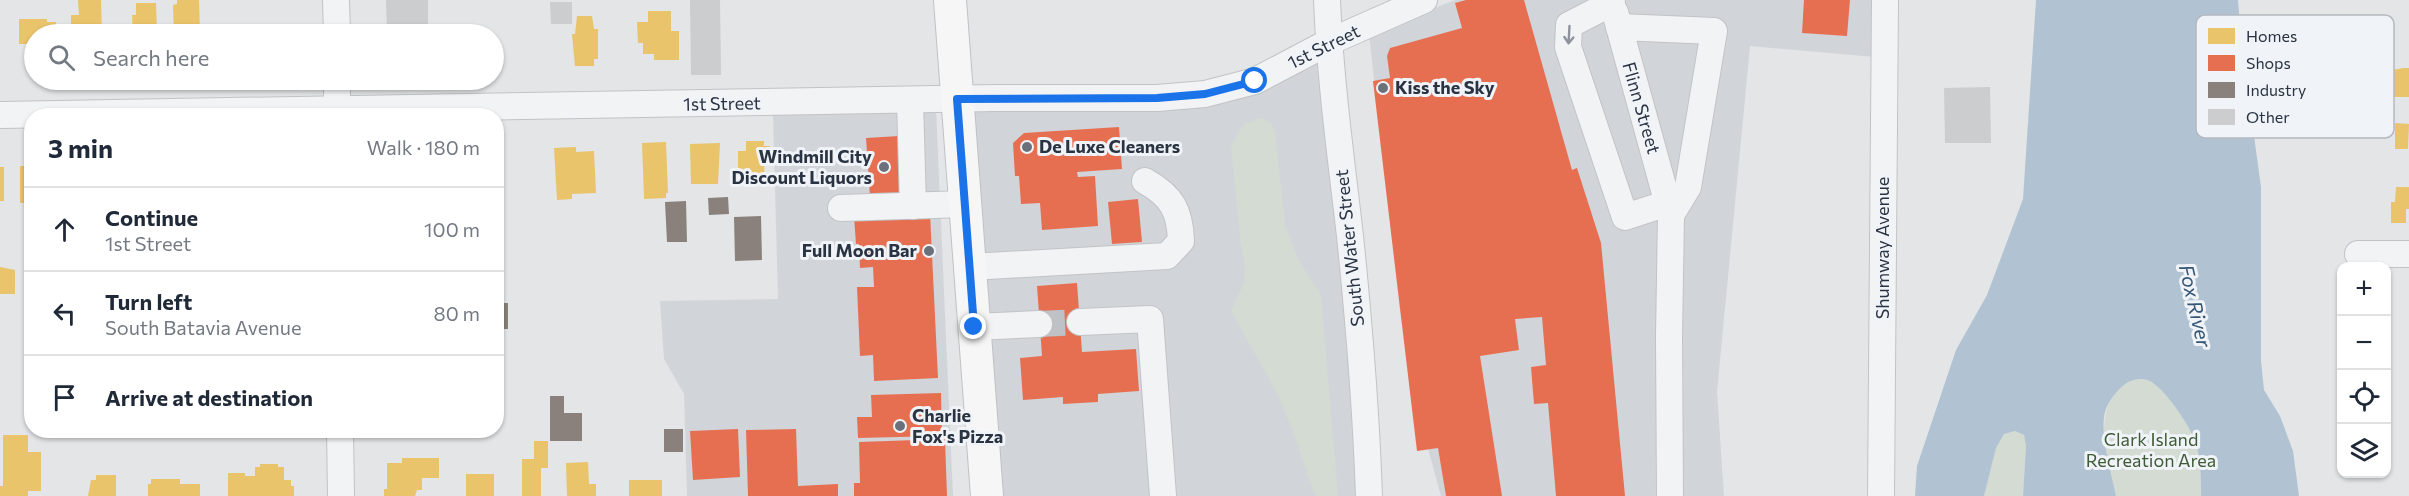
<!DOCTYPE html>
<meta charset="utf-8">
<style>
:root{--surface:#fff;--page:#f6f6f7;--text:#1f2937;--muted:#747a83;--line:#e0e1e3}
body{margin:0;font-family:Commissioner,sans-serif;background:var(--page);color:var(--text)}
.controls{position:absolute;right:18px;bottom:18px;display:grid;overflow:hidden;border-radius:12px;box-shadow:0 2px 4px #0004}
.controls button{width:54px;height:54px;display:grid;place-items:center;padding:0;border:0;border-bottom:2px solid var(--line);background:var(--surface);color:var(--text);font:30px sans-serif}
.stop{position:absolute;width:18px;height:18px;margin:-14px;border:4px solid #1a73e8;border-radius:50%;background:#fff}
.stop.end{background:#1a73e8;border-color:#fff;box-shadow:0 2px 6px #0008}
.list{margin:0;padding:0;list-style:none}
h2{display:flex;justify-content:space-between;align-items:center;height:78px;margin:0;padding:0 24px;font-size:26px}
h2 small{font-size:20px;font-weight:400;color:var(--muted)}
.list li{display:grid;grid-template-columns:39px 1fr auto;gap:18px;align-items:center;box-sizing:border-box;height:84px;padding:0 24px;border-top:2px solid var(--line)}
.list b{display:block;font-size:22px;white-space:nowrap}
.list p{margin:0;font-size:20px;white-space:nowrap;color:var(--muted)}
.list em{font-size:20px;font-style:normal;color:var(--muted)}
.icon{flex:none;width:33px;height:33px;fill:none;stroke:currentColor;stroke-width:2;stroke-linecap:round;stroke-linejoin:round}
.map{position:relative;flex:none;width:2409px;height:496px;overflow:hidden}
.search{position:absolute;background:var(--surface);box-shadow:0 2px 4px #0004;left:24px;top:24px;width:480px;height:66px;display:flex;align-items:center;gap:15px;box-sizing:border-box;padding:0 21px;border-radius:33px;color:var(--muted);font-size:22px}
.panel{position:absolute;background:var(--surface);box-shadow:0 2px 4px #0004;left:24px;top:108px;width:480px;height:330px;border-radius:24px}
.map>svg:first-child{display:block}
</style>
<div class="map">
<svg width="2409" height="496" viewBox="0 0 2409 496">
<rect width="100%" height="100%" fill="#e3e5e7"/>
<g fill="#d1d5da">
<path d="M1455 0H1875V57L1750 46 1717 392 1724 496H1441L1427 445 1401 319 1369 34Z"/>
<path d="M1327 55 1358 496H994L967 107 1158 105Z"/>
<path d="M936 108 953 496H687L684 394 664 359 660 301 778 299 773 115Z"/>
</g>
<g fill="#d4dbd3">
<path d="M1261 118 1270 122 1275 131 1285 225 1299 261 1321 295 1338 496H1315L1294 434 1276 391 1231 311 1244 283 1245 267 1240 238 1231 147 1239 131 1245 124Z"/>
<path d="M2135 379C2139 379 2145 379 2149 381 2165 388 2189 424 2195 440 2201 458 2201 477 2201 496H2116C2109 465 2092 414 2119 389 2123 385 2130 382 2135 379Z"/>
<path d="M2015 431 2024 435 2026 446 2023 496H1984L1996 448 2004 433Z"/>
</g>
<path fill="#b1c3d2" d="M2036 0H2238L2242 48 2261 187V361L2264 390 2280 416 2293 451 2299 496H2201C2201 477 2201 459 2195 441 2190 426 2163 385 2147 380 2129 374 2112 394 2106 409 2098 430 2112 475 2116 496H2023L2026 446 2024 435 2015 431 2004 434 1996 448 1984 496H1915L1917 466 1956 350 1987 295 2023 199Z"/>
<g fill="#e9c46a">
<path d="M78 0H101L102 34H71V15H79Z"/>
<path d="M177 0H199L200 34H174L173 5 177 4Z"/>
<path d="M136 3H156L157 34H133L132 15H136Z"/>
<path d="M648 11H671V31H679V60H654V54H643V43H638L637 22H648Z"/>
<path d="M577 16H592L594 29H598V59H594V66H575L572 34H575Z"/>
<path d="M19 19H47V22H56V34H34V44H19Z"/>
<rect x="215" y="28" width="21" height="6"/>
<rect x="247" y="29" width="39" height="5"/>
<path d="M2404 68H2409V97H2392V70Z"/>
<path d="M2395 123 2409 124 2408 149H2395Z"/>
<path d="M746 141H764V146H770L771 162H764L765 184H738V151H746Z"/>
<path d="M666 142 668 193H666V198L644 199 642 143Z"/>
<path d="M720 143 718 184H691L690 144Z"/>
<path d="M576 147V152L594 151 596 193 572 194V199L557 200 554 148Z"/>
<rect x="20" y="166" width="12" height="37"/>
<rect x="0" y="167" width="4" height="34"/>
<path d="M2396 187H2409V209H2406V223H2391V202H2395Z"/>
<path d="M0 267 15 270V294H0Z"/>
<path d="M3 435H28V452H41V491H28V496H0V486H3Z"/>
<path d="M534 441H548V468H541V496H522V459H534Z"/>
<path d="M402 458H439V478H422V490H417L415 496H384V489H387V463H402Z"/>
<path d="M588 462 589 484H596V496H567L566 463Z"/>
<path d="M260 464H278V467H284V480H291V486H294V496H228V473H245V476H255V467H260Z"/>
<rect x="466" y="474" width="28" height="22"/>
<path d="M96 475H116V496H88L91 480H96Z"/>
<path d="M151 479H180V484H200V496H148V484H151Z"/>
<rect x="629" y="480" width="33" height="16"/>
</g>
<g fill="#e76f51">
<path d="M1466 0H1524L1572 170 1577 168 1601 243 1625 496H1556L1548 403 1534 404 1531 367 1546 365 1542 317 1515 319 1519 350 1480 356 1502 496H1446L1438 448 1417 451 1373 81 1390 78 1387 56 1390 48 1462 28 1455 3Z"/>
<path d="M1804 0H1850L1847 36 1802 33Z"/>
<path d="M1119 127 1122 169 1077 172 1078 177 1095 176 1098 226 1042 230 1040 203 1021 204 1019 176H1015L1013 143 1024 133Z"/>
<path d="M899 136 902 195 870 197 866 138Z"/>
<path d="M1138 199 1142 242 1112 244 1108 202Z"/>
<path d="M930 213 938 378 874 381 873 355 860 356 857 287H874L873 267 860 268 859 244H856L854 217Z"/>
<path d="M1077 283 1082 352 1136 349 1139 391 1098 394V402L1063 404V397L1023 400 1020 358 1042 356 1037 286Z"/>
<path d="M941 393 942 436 858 438 857 417H872L871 395Z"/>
<path d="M738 429 740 477 693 480 690 431Z"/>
<path d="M796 429 798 486 838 484V496H748L746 430Z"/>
<path d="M945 439 947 496H854V483H860L859 442Z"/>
</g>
<g fill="#8a817c">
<path d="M728 197 729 214 709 215 708 198Z"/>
<path d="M686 201 687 242H667L665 202Z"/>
<path d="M761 216 762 260 735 261 734 217Z"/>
<rect x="496" y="303" width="12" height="26"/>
<path d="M550 396H564V413H582V441H550Z"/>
<rect x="664" y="429" width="19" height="23"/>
<path d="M456 430H483V432L456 433Z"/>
</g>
<g fill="#cbcdcf">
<path d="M386 0H428V34H387Z"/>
<path d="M690 0H720L721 75H691Z"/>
<path d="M550 2H572V24H551Z"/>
<path d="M1990 87 1991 143H1945L1944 88Z"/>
</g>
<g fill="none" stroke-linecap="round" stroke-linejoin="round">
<path stroke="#bec1c6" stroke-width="26" stroke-dasharray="26 13" stroke-linecap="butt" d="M1039 324 1080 322"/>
<defs>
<g id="minor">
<path d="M336 0 337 34"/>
<path d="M1327 0C1330 79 1341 158 1350 236 1359 323 1366 409 1369 496"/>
<path d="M1612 3 1569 25 1568 47 1625 217 1668 203"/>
<path d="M1615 12 1671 215"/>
<path d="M1619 27 1714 31 1688 187 1671 215 1669 337 1670 496"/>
<path d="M337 80V116"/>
<path d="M910 100 913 206"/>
<path d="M0 115 995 98H1157L1205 94 1255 81 1329 42 1424 0"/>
<path d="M841 208 965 204"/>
<path d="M2358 254H2409"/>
<path d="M970 267 1167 256 1181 241C1180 211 1172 196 1145 181"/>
<path d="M1080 322 1150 319 1163 496"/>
<path d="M974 327 1039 324"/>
<path d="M340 430 341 496"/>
<path d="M1881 496 1885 0"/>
</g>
<path id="major" d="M950 0 987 496"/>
</defs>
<use href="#minor" stroke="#c1c3c5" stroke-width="28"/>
<use href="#major" stroke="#bfc2c5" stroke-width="34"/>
<use href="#minor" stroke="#f2f3f5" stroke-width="26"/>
<use href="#major" stroke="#f6f6f7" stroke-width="32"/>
</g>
<defs><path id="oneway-shaft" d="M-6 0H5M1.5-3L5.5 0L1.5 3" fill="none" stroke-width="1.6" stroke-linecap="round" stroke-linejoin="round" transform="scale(1.5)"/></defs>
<use stroke="#8e939b" href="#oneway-shaft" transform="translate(1569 35) rotate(93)"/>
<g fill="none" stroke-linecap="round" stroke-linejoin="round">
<path stroke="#1a73e8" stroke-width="8" d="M974 327 957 99 1157 98 1205 94 1255 81"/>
</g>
<g fill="#6a717b" stroke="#f0f3f7" stroke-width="2">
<circle cx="1383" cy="88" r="6"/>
<circle cx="1027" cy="147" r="6"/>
<circle cx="884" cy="167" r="6"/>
<circle cx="929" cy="251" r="6"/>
<circle cx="900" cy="426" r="6"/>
</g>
<g text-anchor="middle" stroke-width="6" stroke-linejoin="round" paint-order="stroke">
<g font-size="18" fill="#293341" stroke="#f0f3f7">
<text transform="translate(1324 47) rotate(-26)" y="6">1st Street</text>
<text transform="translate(722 104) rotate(-1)" y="6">1st Street</text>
<text transform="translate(1641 108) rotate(74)" y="6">Flinn Street</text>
<text transform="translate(1350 248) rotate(-96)" y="6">South Water Street</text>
<text transform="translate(1883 248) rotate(-90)" y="6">Shumway Avenue</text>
</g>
<g font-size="18" font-weight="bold" fill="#293341" stroke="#f0f3f7" text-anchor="start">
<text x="1395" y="94">Kiss the Sky</text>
<text x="1039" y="153">De Luxe Cleaners</text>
<text x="872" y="163" text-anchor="end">Windmill City<tspan x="872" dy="21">Discount Liquors</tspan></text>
<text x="917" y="257" text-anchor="end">Full Moon Bar</text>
<text x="912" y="422">Charlie<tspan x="912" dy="21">Fox's Pizza</tspan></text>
</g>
<g font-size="18" fill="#405c37" stroke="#f0f3f7">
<text x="2151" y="446">Clark Island<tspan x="2151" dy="21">Recreation Area</tspan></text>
</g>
<g font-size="20" font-style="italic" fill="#345574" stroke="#f0f3f7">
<text transform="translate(2195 306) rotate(77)" y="7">Fox River</text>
</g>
</g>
<rect x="2196" y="15" width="198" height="123" rx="9" fill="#f0f3f7" stroke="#b4b9c0" stroke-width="1.5"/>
<rect x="2208" y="28" width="27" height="16" fill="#e9c46a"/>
<rect x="2208" y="55" width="27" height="16" fill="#e76f51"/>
<rect x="2208" y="82" width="27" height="16" fill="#8a817c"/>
<rect x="2208" y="109" width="27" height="16" fill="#cbcdcf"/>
<g font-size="16" fill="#293341">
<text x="2246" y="42">Homes</text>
<text x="2246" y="69">Shops</text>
<text x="2246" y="96">Industry</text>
<text x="2246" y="123">Other</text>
</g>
</svg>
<div class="controls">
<button>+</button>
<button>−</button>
<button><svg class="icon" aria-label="locate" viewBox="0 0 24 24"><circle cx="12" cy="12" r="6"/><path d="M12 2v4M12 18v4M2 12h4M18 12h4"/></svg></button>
<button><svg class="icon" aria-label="layers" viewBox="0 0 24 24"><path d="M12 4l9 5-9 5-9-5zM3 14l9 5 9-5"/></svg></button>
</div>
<div class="stop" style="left:1255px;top:81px"></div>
<div class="stop end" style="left:974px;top:327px"></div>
<div class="search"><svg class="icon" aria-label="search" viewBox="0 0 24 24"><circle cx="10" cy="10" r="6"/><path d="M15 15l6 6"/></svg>Search here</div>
<section class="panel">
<h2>3 min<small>Walk · 180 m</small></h2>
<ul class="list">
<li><svg class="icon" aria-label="ahead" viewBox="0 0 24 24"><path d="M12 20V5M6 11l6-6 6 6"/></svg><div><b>Continue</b><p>1st Street</p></div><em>100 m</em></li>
<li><svg class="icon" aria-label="left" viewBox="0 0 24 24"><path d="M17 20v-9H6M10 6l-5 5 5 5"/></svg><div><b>Turn left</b><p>South Batavia Avenue</p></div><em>80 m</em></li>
<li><svg class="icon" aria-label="arrive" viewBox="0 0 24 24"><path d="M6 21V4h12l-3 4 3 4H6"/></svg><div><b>Arrive at destination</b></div></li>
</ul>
</section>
</div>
